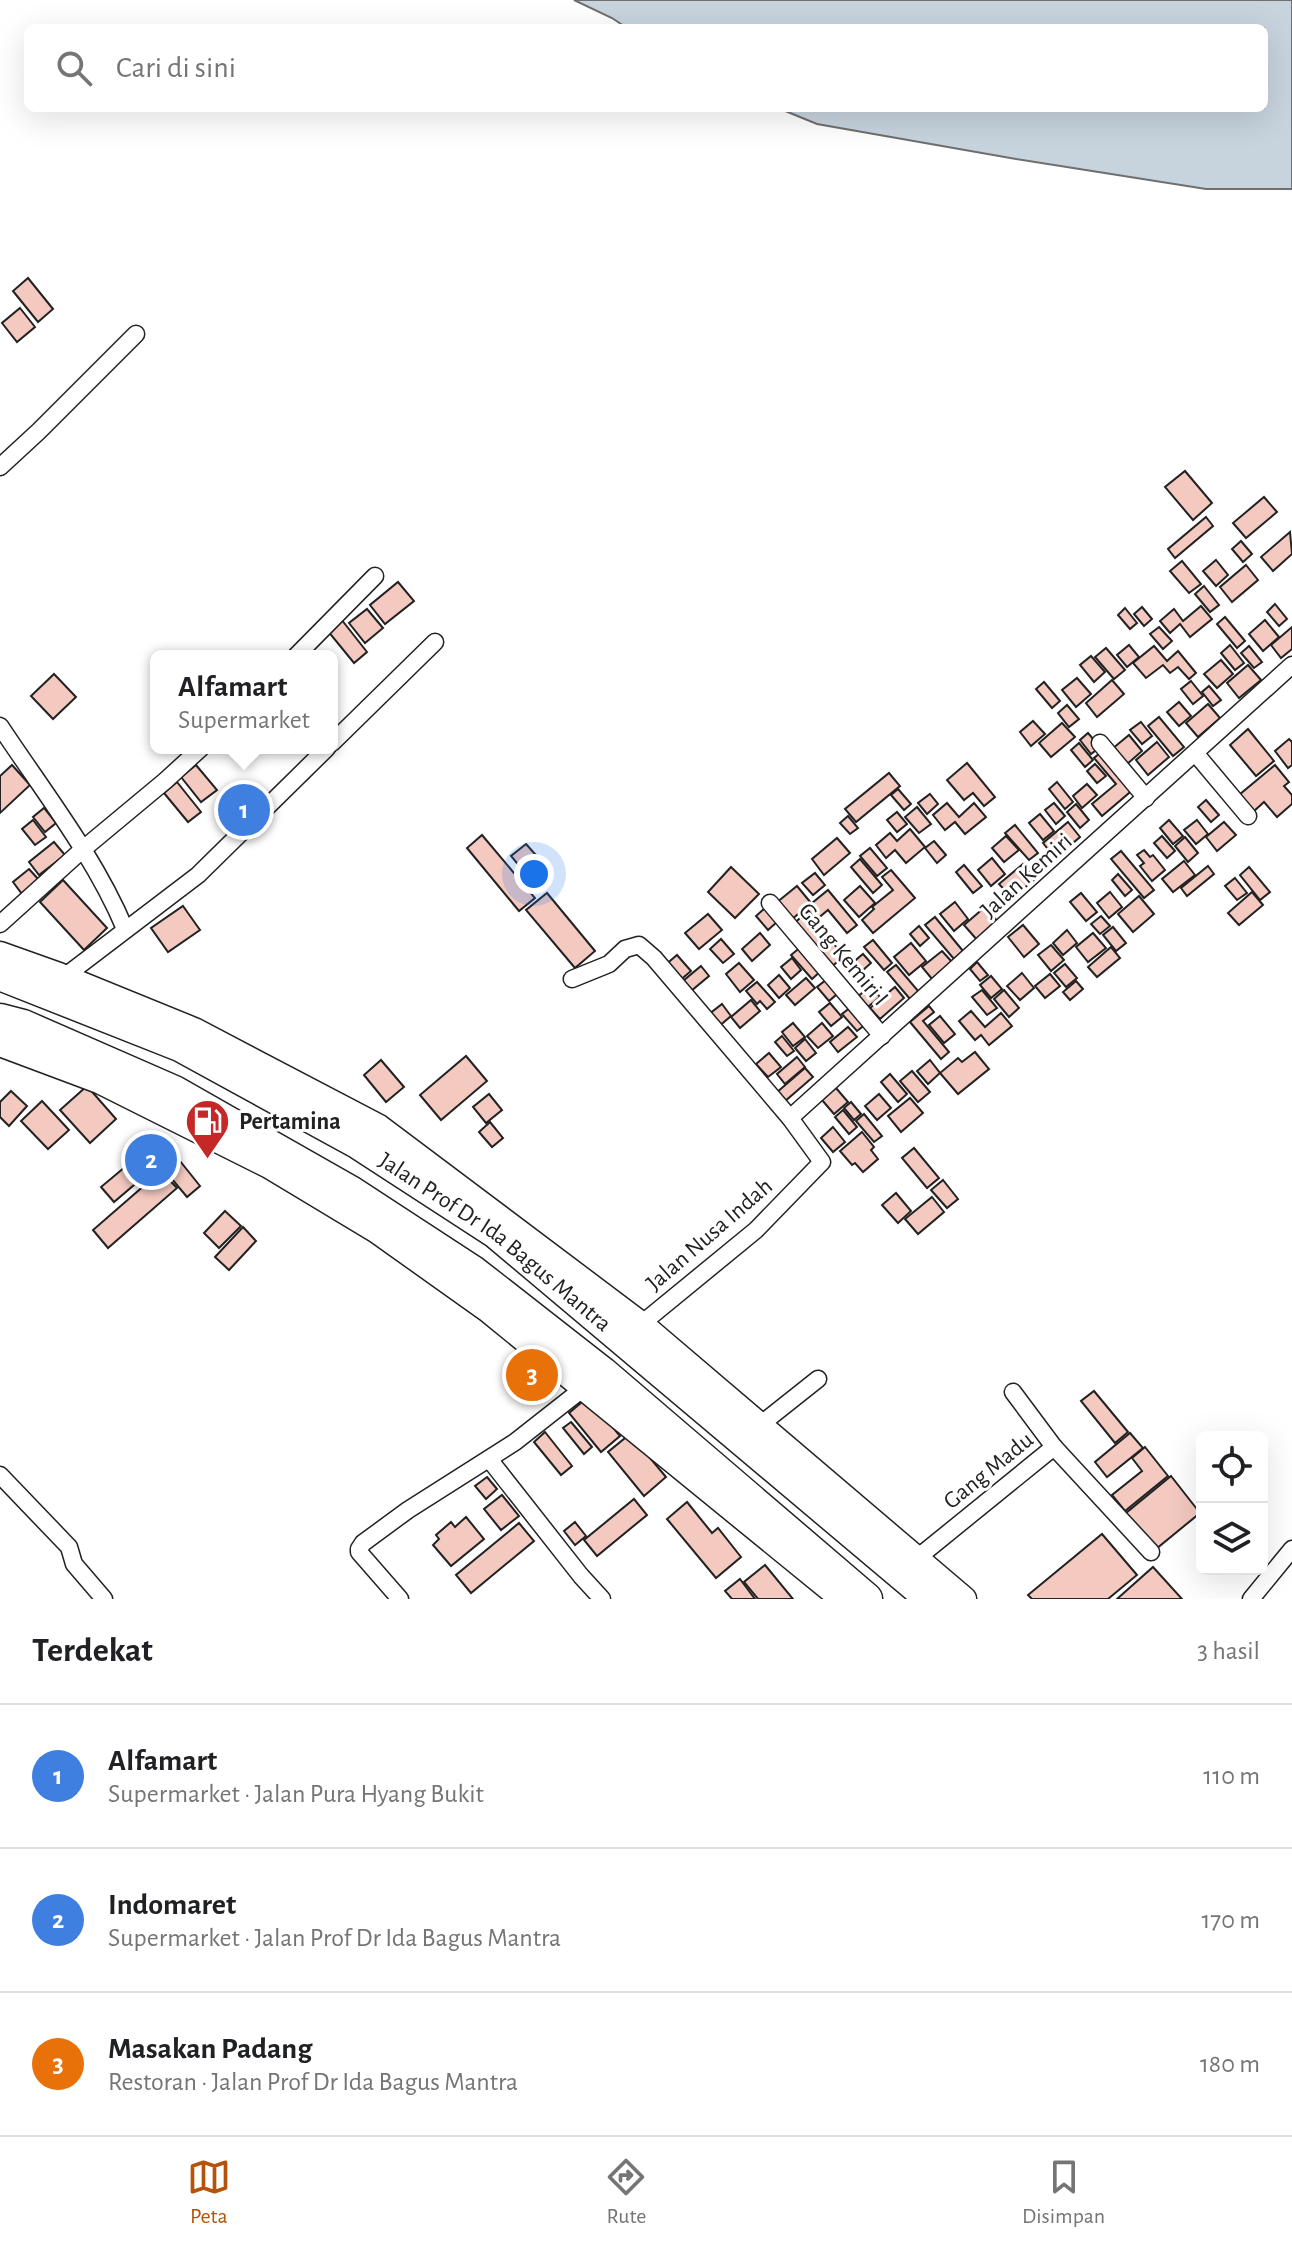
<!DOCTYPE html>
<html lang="id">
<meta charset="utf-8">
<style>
:root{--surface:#fff;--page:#f6f6f6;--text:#202124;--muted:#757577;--line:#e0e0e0;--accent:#b45309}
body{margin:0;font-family:"Alegreya Sans",sans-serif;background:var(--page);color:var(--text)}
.controls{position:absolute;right:24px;bottom:24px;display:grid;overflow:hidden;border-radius:12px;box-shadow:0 8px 32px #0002}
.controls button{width:72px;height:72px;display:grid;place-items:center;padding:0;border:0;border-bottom:2px solid var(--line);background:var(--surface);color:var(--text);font:40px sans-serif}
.you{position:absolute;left:534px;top:874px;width:28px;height:28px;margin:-20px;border:6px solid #fff;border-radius:50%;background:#1a73e8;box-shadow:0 0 0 12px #1a73e833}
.badge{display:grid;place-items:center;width:52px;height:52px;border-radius:50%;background:var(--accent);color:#fff;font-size:26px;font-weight:700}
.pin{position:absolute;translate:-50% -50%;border:4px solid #fff;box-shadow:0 2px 8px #0006}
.popup{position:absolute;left:150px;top:650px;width:188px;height:104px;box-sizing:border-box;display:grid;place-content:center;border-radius:12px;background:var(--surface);filter:drop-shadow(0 2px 6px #0005);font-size:26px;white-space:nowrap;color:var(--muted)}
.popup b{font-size:30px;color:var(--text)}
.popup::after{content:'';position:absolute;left:50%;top:100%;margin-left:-16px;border:16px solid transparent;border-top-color:var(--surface)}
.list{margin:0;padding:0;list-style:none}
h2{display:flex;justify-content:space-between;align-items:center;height:104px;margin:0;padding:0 32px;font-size:34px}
h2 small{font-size:26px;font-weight:400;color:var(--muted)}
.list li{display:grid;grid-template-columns:52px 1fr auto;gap:24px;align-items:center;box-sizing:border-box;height:144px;padding:0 32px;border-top:2px solid var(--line)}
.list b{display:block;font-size:30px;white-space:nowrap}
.list p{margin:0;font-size:26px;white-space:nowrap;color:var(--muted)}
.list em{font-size:26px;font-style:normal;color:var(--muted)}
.icon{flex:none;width:44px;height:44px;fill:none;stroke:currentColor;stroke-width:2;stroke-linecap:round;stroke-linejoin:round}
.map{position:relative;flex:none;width:1292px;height:1599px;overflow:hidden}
.search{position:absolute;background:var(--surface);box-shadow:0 8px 32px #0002;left:24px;right:24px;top:24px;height:88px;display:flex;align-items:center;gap:20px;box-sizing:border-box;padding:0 28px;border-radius:12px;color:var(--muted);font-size:30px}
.sheet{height:536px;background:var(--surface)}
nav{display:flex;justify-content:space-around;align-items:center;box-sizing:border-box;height:112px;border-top:2px solid var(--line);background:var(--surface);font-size:22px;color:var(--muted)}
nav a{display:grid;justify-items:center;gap:4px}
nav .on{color:var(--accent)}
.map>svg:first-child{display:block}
</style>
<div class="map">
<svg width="1292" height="1599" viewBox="0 0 1292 1599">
<rect width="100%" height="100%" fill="#fff"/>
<path fill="#c7d3dd" stroke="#6f6f6f" stroke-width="2" d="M574 0H1292V189H1206L1016 159 817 124 778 108H1264V28H627L612 18Z"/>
<g fill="#f3c9c0" stroke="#222" stroke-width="2">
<path d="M28 278 53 309 38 322 13 291Z"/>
<path d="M20 308 35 327 17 342 2 323Z"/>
<path d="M1185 471 1212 503 1193 520 1165 487Z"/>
<path d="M1264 497 1277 512 1246 538 1233 523Z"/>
<path d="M1206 517 1213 526 1175 558 1168 549Z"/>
<path d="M1290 532 1292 554 1273 571 1261 557Z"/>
<path d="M1241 541 1252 554 1243 562 1232 549Z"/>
<path d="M1216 560 1228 575 1216 586 1203 571Z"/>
<path d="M1182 561 1201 584 1189 593 1170 571Z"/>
<path d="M1246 565 1258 580 1232 602 1220 587Z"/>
<path d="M398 582 414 601 385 624 370 605Z"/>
<path d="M1204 586 1219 605 1210 612 1195 594Z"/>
<path d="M1275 604 1287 619 1279 626 1267 612Z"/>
<path d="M1201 606 1212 619 1190 637 1180 624 1170 633 1160 621 1174 609 1183 621Z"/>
<path d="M1142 607 1152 619 1144 626 1134 614Z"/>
<path d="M1125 608 1137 623 1130 629 1118 615Z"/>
<path d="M367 609 383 628 365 643 349 623Z"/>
<path d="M1225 617 1245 641 1237 648 1217 624Z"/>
<path d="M341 619 367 652 354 663 327 630Z"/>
<path d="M1265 620 1279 637 1263 651 1249 634Z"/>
<path d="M1159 627 1172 641 1163 649 1150 634Z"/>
<path d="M1292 627V649L1281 658 1271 645Z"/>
<path d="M1129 645 1139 657 1127 667 1117 655Z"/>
<path d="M1230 645 1244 663 1235 670 1221 653Z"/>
<path d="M1154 646 1167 661 1178 651 1196 673 1189 679 1178 667 1170 673 1163 665 1146 678 1133 663Z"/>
<path d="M1249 646 1262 662 1254 668 1241 653Z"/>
<path d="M1106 648 1125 670 1114 679 1095 657Z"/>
<path d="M1091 656 1105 672 1094 682 1080 665Z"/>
<path d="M1221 660 1233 674 1217 688 1204 674Z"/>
<path d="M1248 665 1261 680 1239 698 1227 683Z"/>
<path d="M54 674 76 697 53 719 31 696Z"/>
<path d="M1077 678 1091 694 1076 707 1062 690Z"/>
<path d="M1112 680 1124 694 1097 717 1086 703Z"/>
<path d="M1191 681 1203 696 1193 704 1181 689Z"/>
<path d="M1044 682 1060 701 1052 708 1036 689Z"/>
<path d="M1209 686 1221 700 1213 706 1202 692Z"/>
<path d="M1179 702 1191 716 1179 726 1167 712Z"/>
<path d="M1208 704 1220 718 1198 737 1186 723Z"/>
<path d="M1067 705 1079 719 1069 727 1058 713Z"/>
<path d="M1159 717 1184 747 1173 756 1148 726Z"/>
<path d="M1033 721 1045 734 1031 746 1020 732Z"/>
<path d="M1141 722 1152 736 1142 744 1130 730Z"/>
<path d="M1062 723 1075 737 1051 757 1039 743Z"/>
<path d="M1248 729 1274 761 1256 776 1230 745Z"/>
<path d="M1088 733 1100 747 1091 754 1080 740Z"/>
<path d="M1129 735 1142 751 1126 765 1112 749Z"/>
<path d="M1289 739 1292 742V765L1288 768 1275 751Z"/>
<path d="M1157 742 1169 757 1148 775 1136 760Z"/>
<path d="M1079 743 1093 760 1085 767 1071 750Z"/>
<path d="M234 748H262L242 764 231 750Z"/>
<path d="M1105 749 1136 787 1102 816 1092 804 1116 784 1094 758Z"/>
<path d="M967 763 995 797 984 806 973 793 964 800 947 780Z"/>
<path d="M1095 764 1106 776 1097 783 1087 771Z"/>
<path d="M12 765 30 785 0 813V776Z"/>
<path d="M196 765 217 790 201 802 181 777Z"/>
<path d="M1275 765 1289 782 1284 786 1292 795V804L1277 817 1264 802 1253 812 1239 795Z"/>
<path d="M889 773 900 786 856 822 845 809Z"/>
<path d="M177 782 201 812 188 822 164 793Z"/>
<path d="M1057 782 1073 802 1065 809 1049 789Z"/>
<path d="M1087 784 1097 795 1082 808 1073 796Z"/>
<path d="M898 789 911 804 904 810 891 795Z"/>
<path d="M930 794 938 804 927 814 918 803Z"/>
<path d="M1206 800 1219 815 1211 822 1198 807Z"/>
<path d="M947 803 959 817 974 803 986 817 965 834 955 822 945 830 933 815Z"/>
<path d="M1054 803 1065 816 1056 824 1045 810Z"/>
<path d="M1076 804 1089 820 1080 828 1067 812Z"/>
<path d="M917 807 931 824 919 833 905 817Z"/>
<path d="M44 808 56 823 45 832 33 817Z"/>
<path d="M897 812 907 824 897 832 887 820Z"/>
<path d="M1040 814 1054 831 1043 840 1029 823Z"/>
<path d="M848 816 858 828 850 834 840 823Z"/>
<path d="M33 820 46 837 35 845 22 829Z"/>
<path d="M1169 820 1183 836 1173 844 1160 828Z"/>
<path d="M1197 820 1208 834 1196 844 1184 830Z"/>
<path d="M1068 822 1080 837 1055 858 1043 843Z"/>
<path d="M1224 822 1236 835 1217 851 1206 837Z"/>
<path d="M1015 825 1038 853 1029 860 1005 833Z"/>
<path d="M910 829 925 847 906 863 895 850 886 858 876 845 890 833 897 841Z"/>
<path d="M482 835 535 898 519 911 467 848Z"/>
<path d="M1006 836 1019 850 1004 862 992 848Z"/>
<path d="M1162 836 1175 851 1167 858 1154 843Z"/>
<path d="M1185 837 1198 853 1188 862 1175 846Z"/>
<path d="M837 838 850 853 824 875 812 859Z"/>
<path d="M934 841 946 855 937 863 925 848Z"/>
<path d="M54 842 65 855 39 875 29 862Z"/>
<path d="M526 844 551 872 535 885 511 856Z"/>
<path d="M870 848 887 868 877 876 860 856Z"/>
<path d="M1144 850 1150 857 1153 855 1165 870 1152 881 1140 866 1144 863 1137 855Z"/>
<path d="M1121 851 1154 890 1144 898 1111 859Z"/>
<path d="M992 858 1005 874 991 886 978 870Z"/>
<path d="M860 859 882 885 873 893 851 867Z"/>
<path d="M1184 861 1195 875 1173 892 1162 879Z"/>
<path d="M1023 864 1035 879 1012 898 999 884Z"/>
<path d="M964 865 982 886 973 893 956 872Z"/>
<path d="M1208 866 1214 874 1187 896 1181 888Z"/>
<path d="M731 867 759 894 735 918 708 892Z"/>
<path d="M1249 867 1270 892 1260 900 1240 875Z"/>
<path d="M29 869 39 880 22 894 13 882Z"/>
<path d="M891 870 915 898 873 933 862 920 874 909 872 907 893 890 882 877Z"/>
<path d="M815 873 825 885 813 895 802 883Z"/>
<path d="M1118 874 1132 890 1125 896 1112 880Z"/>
<path d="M1235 878 1247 893 1237 900 1225 886Z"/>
<path d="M63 880 107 928 84 950 40 902Z"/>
<path d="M797 886 811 903 791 920 776 903Z"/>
<path d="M860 886 875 903 859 917 844 900Z"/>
<path d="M828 890 857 925 847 933 828 910 816 920 806 908Z"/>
<path d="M1110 892 1122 907 1109 918 1097 903Z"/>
<path d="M1252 892 1263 905 1239 925 1228 913Z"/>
<path d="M547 893 595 951 575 968 526 910Z"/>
<path d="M1081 893 1097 912 1086 921 1070 902Z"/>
<path d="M1139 896 1154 914 1133 932 1118 914Z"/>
<path d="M955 902 968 919 954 931 940 914Z"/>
<path d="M183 906 200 930 168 952 151 928Z"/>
<path d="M985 907 999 923 978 941 964 925Z"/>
<path d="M765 908 777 922 768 930 756 916Z"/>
<path d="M807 912 844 956 829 969 792 925Z"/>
<path d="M708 914 722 930 699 949 685 933Z"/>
<path d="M1101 916 1110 926 1100 934 1091 924Z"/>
<path d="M935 917 963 951 954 959 925 925Z"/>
<path d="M1023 925 1039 944 1024 957 1008 937Z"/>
<path d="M919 926 929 938 920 946 910 934Z"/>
<path d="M1113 927 1126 943 1116 951 1103 935Z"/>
<path d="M1067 930 1077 943 1063 955 1053 943Z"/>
<path d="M760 933 770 945 752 961 742 949Z"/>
<path d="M1093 933 1106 948 1088 962 1076 947Z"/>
<path d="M721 939 734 954 723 963 710 949Z"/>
<path d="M873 940 892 963 884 970 864 947Z"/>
<path d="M911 943 926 961 909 975 894 957Z"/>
<path d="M1051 945 1064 960 1051 971 1038 955Z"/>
<path d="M802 946 822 970 812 979 791 955Z"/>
<path d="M1111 947 1120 958 1097 977 1088 967Z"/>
<path d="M942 951 952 962 932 979 922 967Z"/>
<path d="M863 954 871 963 853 979 845 969Z"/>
<path d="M677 955 691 971 678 982 664 966Z"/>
<path d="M792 958 801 970 791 979 781 967Z"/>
<path d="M977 962 988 975 980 981 970 969Z"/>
<path d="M739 963 754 980 740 992 726 974Z"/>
<path d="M1065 964 1077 978 1066 987 1054 973Z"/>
<path d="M896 965 919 992 910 999 887 972Z"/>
<path d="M701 966 709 976 691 991 683 981Z"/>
<path d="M1022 973 1034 988 1020 1000 1007 986Z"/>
<path d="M1050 974 1060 986 1045 998 1035 986Z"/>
<path d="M779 975 790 988 779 998 768 985Z"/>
<path d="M991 976 1002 989 991 998 980 985Z"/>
<path d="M806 978 815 988 795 1005 786 995Z"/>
<path d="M826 980 837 994 829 1001 817 987Z"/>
<path d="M1076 981 1083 989 1070 1000 1063 992Z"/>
<path d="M757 982 775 1002 767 1009 760 1001 757 1004 746 991Z"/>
<path d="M870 986 880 997 864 1010 855 999Z"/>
<path d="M895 987 904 998 880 1019 870 1008Z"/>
<path d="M982 990 997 1008 987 1015 972 997Z"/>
<path d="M1004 990 1019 1008 1009 1017 994 999Z"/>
<path d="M751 1000 760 1011 740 1028 731 1017Z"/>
<path d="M830 1003 842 1017 831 1026 819 1012Z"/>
<path d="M722 1004 731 1016 718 1027 708 1015Z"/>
<path d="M929 1006 934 1012 923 1021 949 1052 941 1059 910 1022Z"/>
<path d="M851 1007 866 1024 857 1031 842 1014Z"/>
<path d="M971 1011 985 1027 1001 1013 1012 1026 989 1045 981 1035 975 1040 959 1021Z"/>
<path d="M940 1016 955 1034 944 1043 929 1025Z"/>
<path d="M793 1023 805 1037 793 1046 782 1032Z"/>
<path d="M822 1023 833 1036 818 1048 807 1036Z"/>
<path d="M848 1027 857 1037 838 1052 830 1042Z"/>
<path d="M782 1036 794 1051 787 1056 775 1042Z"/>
<path d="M805 1039 816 1053 806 1061 795 1048Z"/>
<path d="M975 1052 989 1069 958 1094 940 1073 958 1058 962 1062Z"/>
<path d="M769 1053 781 1067 768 1077 756 1064Z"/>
<path d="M466 1056 487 1081 441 1120 420 1095Z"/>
<path d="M797 1057 805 1067 785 1084 777 1074Z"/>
<path d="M381 1060 404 1087 386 1102 364 1075Z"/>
<path d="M930 1060 940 1073 928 1084 917 1071Z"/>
<path d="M805 1068 813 1077 784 1102 776 1093Z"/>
<path d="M912 1071 930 1092 918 1102 900 1081Z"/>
<path d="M890 1074 907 1094 898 1102 881 1082Z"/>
<path d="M87 1086 116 1119 90 1143 60 1110Z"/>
<path d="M836 1088 848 1102 834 1114 822 1100Z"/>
<path d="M11 1091 27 1106 9 1126 0 1117V1102Z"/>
<path d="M489 1094 502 1110 486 1123 473 1107Z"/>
<path d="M879 1094 891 1108 877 1120 865 1106Z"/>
<path d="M910 1098 923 1113 901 1132 888 1116Z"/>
<path d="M42 1101 69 1130 48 1149 21 1121Z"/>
<path d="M851 1102 861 1114 854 1120 844 1108Z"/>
<path d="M843 1110 857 1127 849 1134 835 1117Z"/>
<path d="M864 1114 882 1136 874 1142 856 1121Z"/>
<path d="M490 1122 503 1138 492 1147 479 1132Z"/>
<path d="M833 1127 845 1142 833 1152 821 1138Z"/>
<path d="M862 1132 874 1147 871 1150 878 1159 863 1172 855 1163 852 1165 840 1151Z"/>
<path d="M149 1147 161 1162 114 1202 101 1187Z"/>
<path d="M914 1148 939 1178 927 1188 902 1158Z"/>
<path d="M180 1161 200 1186 187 1197 166 1172Z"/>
<path d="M161 1171 177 1188 108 1248 93 1230Z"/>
<path d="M943 1180 958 1199 947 1208 931 1190Z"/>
<path d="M896 1193 911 1211 898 1223 882 1205Z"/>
<path d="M932 1197 944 1212 918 1234 905 1219Z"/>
<path d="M225 1211 241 1226 219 1248 204 1233Z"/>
<path d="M243 1227 256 1241 229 1270 215 1257Z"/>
<path d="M1094 1391 1128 1432 1115 1443 1081 1401Z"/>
<path d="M588 1397 620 1436 601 1452 569 1413Z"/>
<path d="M571 1422 592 1447 584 1454 563 1428Z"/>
<path d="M545 1432 572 1466 561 1475 534 1442Z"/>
<path d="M1130 1433 1143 1448 1107 1477 1095 1462Z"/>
<path d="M630 1434 666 1477 644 1496 608 1452Z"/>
<path d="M1145 1447 1168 1476 1125 1511 1112 1495 1142 1471 1132 1458Z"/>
<path d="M1171 1476 1200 1513 1156 1549 1126 1513Z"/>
<path d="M487 1477 497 1489 486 1499 475 1486Z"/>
<path d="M502 1495 519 1516 501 1530 484 1509Z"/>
<path d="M634 1499 647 1515 597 1556 584 1540Z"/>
<path d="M687 1502 712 1533 718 1528 741 1557 716 1578 667 1519Z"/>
<path d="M466 1517 484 1539 451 1566 433 1545 439 1539 436 1535 451 1522 455 1527Z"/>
<path d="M575 1522 586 1536 575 1545 564 1531Z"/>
<path d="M519 1523 534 1541 471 1593 456 1575Z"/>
<path d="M1102 1534 1137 1575 1108 1599H1032L1028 1595Z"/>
<path d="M765 1565 793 1599H758L744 1582Z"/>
<path d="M1153 1567 1182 1599H1117Z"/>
<path d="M740 1579 755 1599H732L725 1591Z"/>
</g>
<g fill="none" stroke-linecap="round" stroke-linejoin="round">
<defs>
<g id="street">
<path d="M0 467 39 431 136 334"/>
<path d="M296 656 375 576"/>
<path d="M0 726C43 791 95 857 125 929"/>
<path d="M332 743 435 642"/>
<path d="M1100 743 1146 798"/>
<path d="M1196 754 1248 816"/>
<path d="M770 903 882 1036"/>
<path d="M0 924 82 850 165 781 201 748"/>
<path d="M64 977 198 875 327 748"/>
<path d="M572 979 609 964 625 949 639 945 654 958 790 1118 822 1162 756 1230 634 1330"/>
<path d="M790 1118 1292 665"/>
<path d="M1013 1392 1054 1447"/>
<path d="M760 1425 818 1379"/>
<path d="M489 1459 581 1576 602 1599"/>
<path d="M0 1475 69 1547 74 1564 104 1599"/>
<path d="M916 1559 1054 1447 1151 1552"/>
<path d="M400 1599 359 1552V1549L363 1543 408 1510 515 1442 590 1383"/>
<path d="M1251 1599 1292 1549"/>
</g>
<g id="secondary">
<path d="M0 954 59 975 194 1030 379 1127 641 1324 964 1599"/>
<path d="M0 1044 99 1081 269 1166 377 1231 488 1310 840 1597"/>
</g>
<g id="highway">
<path id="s1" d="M0 974 180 1045 359 1143 496 1232 932 1599"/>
<path d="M0 1020 23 1026 174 1092 350 1192 474 1273 602 1373 866 1599"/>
</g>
</defs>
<use href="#street" stroke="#222" stroke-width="19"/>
<use href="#secondary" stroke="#222" stroke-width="27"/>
<use href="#highway" stroke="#222" stroke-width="35"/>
<use href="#street" stroke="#fff" stroke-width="16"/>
<use href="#secondary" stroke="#fff" stroke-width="24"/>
<use href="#highway" stroke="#fff" stroke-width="32"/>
</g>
<defs>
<symbol id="fuel-pin" viewBox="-11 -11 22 30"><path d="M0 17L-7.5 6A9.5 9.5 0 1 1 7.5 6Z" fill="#c62828" stroke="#fff"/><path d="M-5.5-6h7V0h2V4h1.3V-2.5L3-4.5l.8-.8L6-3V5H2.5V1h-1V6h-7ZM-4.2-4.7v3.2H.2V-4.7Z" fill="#fff"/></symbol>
</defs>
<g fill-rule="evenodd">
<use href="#fuel-pin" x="182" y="1096" width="51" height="69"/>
</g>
<g text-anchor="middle" stroke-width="6" stroke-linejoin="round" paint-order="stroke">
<g font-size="24" fill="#222" stroke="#fff">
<text transform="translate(1026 875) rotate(-42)" y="8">Jalan Kemiri</text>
<text transform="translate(844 954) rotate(50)" y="8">Gang Kemiri I</text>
<text transform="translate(709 1234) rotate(-41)" y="8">Jalan Nusa Indah</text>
<text dy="8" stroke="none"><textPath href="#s1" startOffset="566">Jalan Prof Dr Ida Bagus Mantra</textPath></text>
<text transform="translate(988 1470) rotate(-39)" y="8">Gang Madu</text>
</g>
<g font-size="24" font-weight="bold" fill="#222" stroke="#fff" text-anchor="start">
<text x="239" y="1129">Pertamina</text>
</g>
</g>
</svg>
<div class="controls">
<button><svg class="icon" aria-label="locate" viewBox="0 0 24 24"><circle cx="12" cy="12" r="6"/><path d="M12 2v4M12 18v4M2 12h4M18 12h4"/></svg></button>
<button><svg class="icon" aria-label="layers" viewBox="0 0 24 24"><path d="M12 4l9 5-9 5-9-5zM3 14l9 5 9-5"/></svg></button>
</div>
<div class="you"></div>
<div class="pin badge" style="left:244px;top:810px;background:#3f7fe0">1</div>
<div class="popup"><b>Alfamart</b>Supermarket</div>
<div class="pin badge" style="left:151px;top:1160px;background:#3f7fe0">2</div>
<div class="pin badge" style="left:532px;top:1375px;background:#e8710a">3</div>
<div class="search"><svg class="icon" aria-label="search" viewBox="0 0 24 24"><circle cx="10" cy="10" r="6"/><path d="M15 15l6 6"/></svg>Cari di sini</div>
</div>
<section class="sheet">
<h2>Terdekat<small>3 hasil</small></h2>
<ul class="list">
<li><span class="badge" style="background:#3f7fe0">1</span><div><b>Alfamart</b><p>Supermarket · Jalan Pura Hyang Bukit</p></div><em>110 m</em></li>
<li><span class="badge" style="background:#3f7fe0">2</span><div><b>Indomaret</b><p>Supermarket · Jalan Prof Dr Ida Bagus Mantra</p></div><em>170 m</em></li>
<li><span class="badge" style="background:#e8710a">3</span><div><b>Masakan Padang</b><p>Restoran · Jalan Prof Dr Ida Bagus Mantra</p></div><em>180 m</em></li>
</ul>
</section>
<nav>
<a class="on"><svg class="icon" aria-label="map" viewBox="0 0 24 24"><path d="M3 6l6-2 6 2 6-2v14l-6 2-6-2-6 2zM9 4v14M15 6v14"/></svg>Peta</a>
<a><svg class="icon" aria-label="directions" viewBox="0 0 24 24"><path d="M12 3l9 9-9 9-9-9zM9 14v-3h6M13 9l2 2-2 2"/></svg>Rute</a>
<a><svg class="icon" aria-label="saved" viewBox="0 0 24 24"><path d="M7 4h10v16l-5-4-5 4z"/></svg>Disimpan</a>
</nav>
